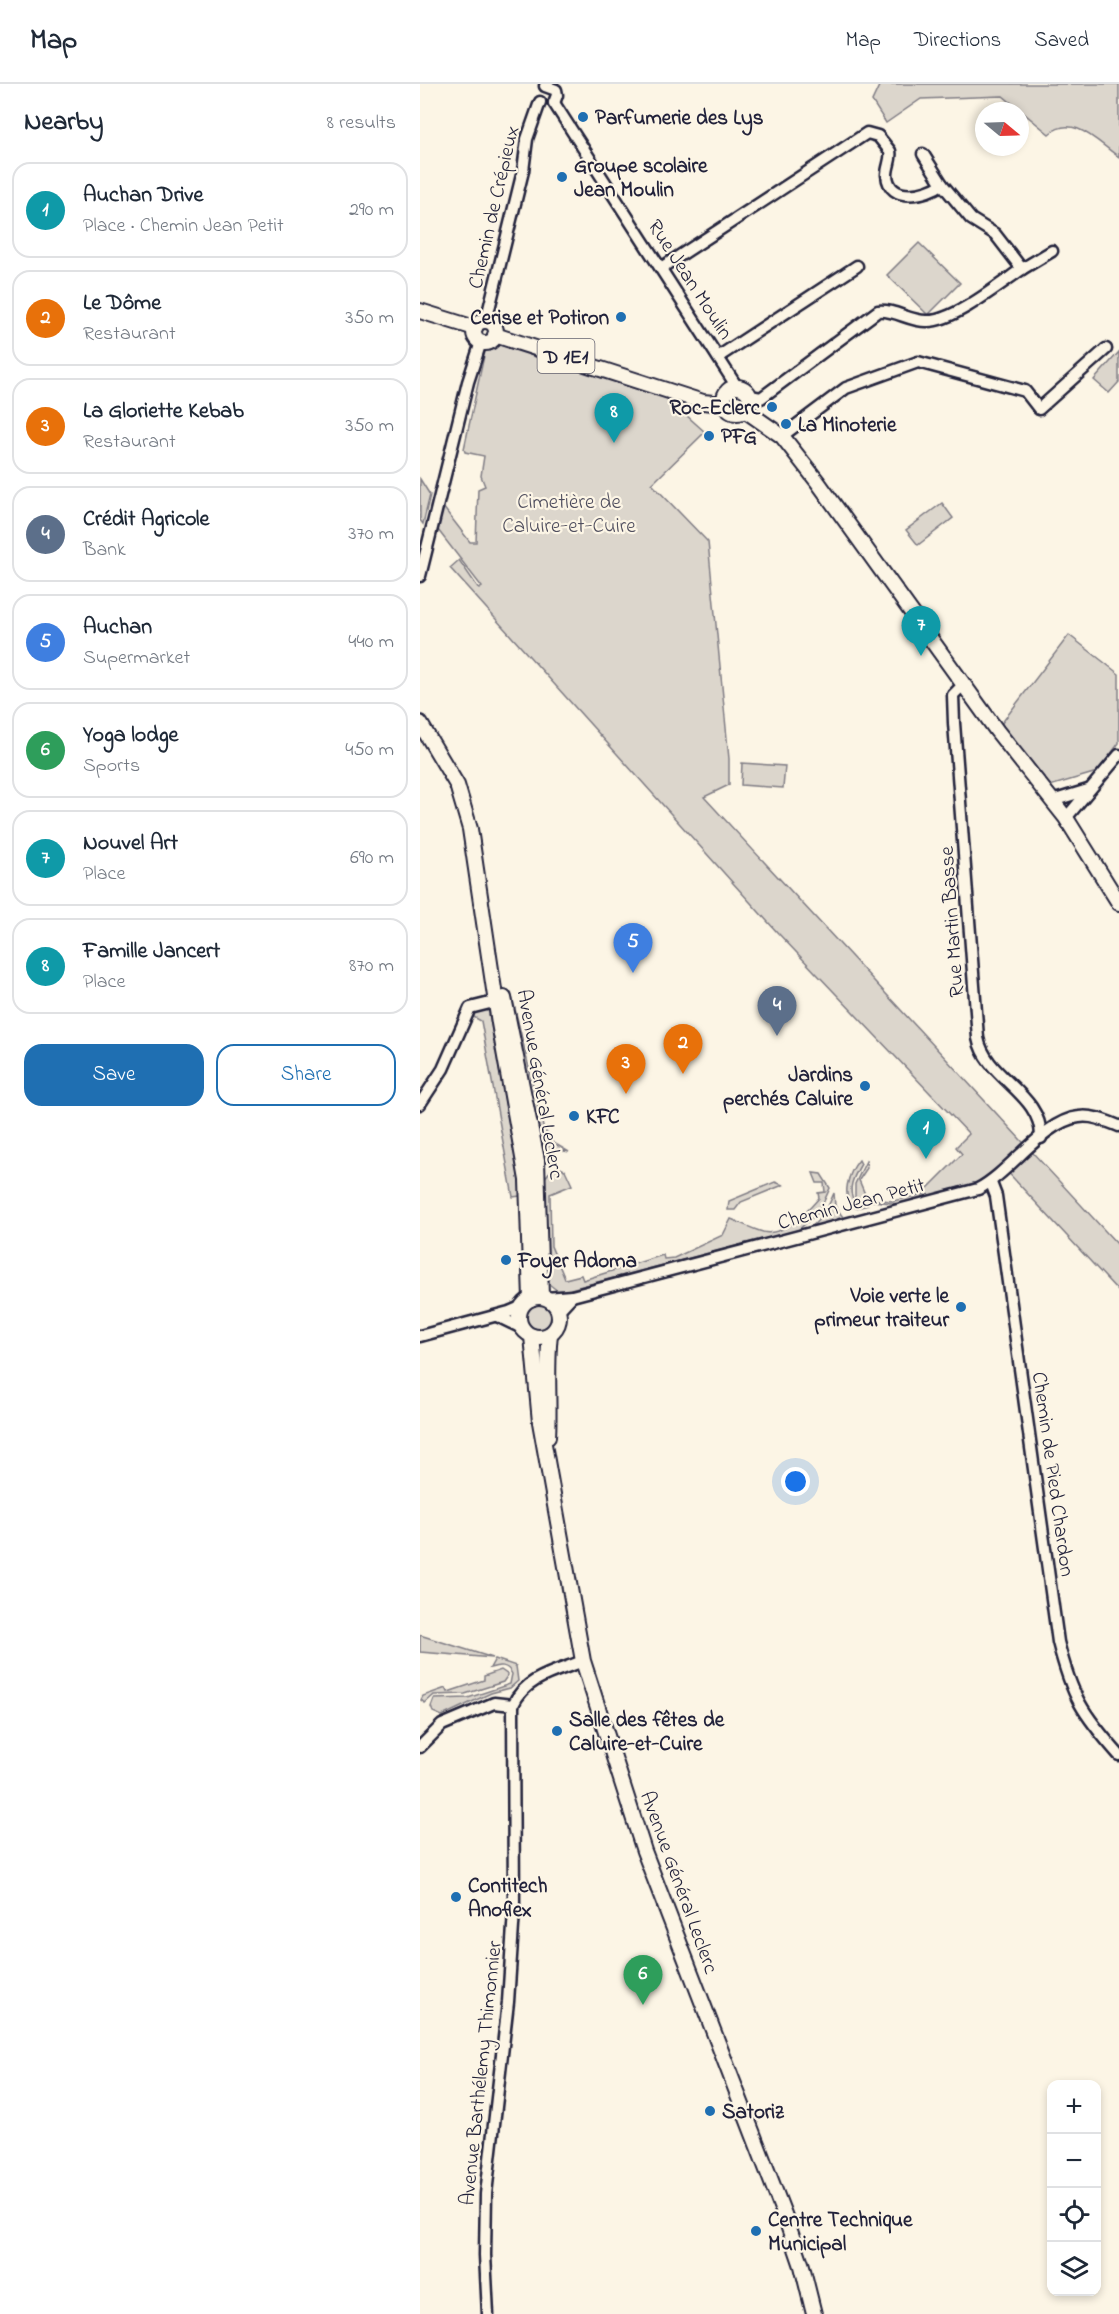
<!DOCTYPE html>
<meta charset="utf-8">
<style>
:root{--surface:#fff;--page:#f2f2f3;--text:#1f2937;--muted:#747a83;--line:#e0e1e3;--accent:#1f6fb2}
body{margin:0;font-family:"Indie Flower",sans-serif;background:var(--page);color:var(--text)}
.controls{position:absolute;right:18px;bottom:18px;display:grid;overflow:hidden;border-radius:12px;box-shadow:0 3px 9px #0003}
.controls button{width:54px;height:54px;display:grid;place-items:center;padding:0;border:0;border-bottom:2px solid var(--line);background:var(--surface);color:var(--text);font:30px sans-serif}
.compass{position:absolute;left:555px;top:18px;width:54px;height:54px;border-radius:50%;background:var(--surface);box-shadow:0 3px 9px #0003;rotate:109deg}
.you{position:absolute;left:376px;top:1398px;width:21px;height:21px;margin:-15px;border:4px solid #fff;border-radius:50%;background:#1a73e8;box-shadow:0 0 0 9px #1a73e833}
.badge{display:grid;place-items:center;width:39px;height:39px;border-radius:50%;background:var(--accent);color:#fff;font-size:20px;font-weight:700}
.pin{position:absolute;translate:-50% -50px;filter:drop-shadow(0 2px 3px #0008)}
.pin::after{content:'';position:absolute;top:32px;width:21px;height:18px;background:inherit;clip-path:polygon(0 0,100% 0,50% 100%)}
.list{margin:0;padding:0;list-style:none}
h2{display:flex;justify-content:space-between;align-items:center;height:78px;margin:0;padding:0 24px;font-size:26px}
h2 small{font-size:20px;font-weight:400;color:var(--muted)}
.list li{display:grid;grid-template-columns:39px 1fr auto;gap:18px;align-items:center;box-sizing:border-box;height:96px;margin:0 12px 12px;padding:0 12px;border:2px solid var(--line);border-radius:18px}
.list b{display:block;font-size:22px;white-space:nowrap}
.list p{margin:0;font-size:20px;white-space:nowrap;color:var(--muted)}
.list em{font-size:20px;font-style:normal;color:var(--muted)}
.actions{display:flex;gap:12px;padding:18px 24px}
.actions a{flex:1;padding:14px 0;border:2px solid var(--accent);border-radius:18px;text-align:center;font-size:21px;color:var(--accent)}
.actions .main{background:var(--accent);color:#fff}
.icon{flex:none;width:33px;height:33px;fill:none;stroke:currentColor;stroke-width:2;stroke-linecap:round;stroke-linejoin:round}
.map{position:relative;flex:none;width:699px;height:2230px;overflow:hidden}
header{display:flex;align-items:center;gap:36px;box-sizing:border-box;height:84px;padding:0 30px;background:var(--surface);border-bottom:2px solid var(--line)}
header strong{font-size:28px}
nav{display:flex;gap:33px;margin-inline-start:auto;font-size:21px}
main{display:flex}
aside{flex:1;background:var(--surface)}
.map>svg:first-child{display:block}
</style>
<header>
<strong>Map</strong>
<nav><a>Map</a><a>Directions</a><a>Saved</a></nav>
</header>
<main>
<aside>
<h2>Nearby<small>8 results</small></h2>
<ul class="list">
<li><span class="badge" style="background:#0f9aa8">1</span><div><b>Auchan Drive</b><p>Place · Chemin Jean Petit</p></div><em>290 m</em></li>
<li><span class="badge" style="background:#e8710a">2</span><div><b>Le Dôme</b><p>Restaurant</p></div><em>350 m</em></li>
<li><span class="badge" style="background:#e8710a">3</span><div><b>La Gloriette Kebab</b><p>Restaurant</p></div><em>350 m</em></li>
<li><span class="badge" style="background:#5c6f8a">4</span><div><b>Crédit Agricole</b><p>Bank</p></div><em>370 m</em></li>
<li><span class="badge" style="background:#3f7fe0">5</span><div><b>Auchan</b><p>Supermarket</p></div><em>440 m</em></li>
<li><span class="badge" style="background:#2e9e5b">6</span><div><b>Yoga lodge</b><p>Sports</p></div><em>450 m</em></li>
<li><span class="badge" style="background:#0f9aa8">7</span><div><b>Nouvel Art</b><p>Place</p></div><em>690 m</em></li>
<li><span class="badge" style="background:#0f9aa8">8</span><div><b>Famille Jancert</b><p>Place</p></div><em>870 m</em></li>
</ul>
<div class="actions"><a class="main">Save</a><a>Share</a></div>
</aside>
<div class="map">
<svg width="699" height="2230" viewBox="0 0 699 2230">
<rect width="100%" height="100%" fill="#fcf5e5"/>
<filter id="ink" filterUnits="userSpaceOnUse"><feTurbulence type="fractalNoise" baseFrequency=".0167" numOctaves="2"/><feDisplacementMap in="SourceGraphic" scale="12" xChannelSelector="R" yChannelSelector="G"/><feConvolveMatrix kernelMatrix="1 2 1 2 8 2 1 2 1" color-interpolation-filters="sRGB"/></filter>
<g filter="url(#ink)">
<g fill="#dcd6cc" stroke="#7f7c84" stroke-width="1.5">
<path d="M460 0H699V73C677 58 653 29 629 50L583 12 501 15 466 39 452 17Z"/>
<path d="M499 159 540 199 508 231 467 191Z"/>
<path d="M82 260 247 314 285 348 232 400 288 458 309 675V701L284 713 699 1162V1208L582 1082 558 1098 480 1120 435 1115V1100L446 1077 447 1084 439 1096 447 1115 473 1117 507 1109 506 1106 542 1070 536 1063 549 1050 357 848 30 484 39 476 59 505 62 503 18 446 23 423 50 458H56L58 405 65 402 61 392 64 372 45 368 44 365 65 267Z"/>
<path d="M699 268V298L689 309 674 296Z"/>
<path d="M0 395 10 411 3 440 0 436Z"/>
<path d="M522 419 533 434 498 461 486 446Z"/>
<path d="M649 551 699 590V659L677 688 630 702 581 640Z"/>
<path d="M322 679 365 682 363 704 321 701Z"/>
<path d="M91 908 123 1043 132 1058 149 1068 130 1064 119 1057 89 909Z"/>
<path d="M68 924 99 1095 100 1112 93 1113 61 937 52 932 57 927Z"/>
<path d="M439 1076 441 1080C434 1092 426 1106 435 1118L448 1121 436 1124C419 1114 429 1088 439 1076Z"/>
<path d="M140 1084 145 1086 152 1101 130 1110 131 1162 145 1195 161 1191 163 1196 243 1171 244 1175 254 1174 303 1151 311 1135C321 1139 332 1145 343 1148 364 1153 387 1128 399 1114L398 1109 405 1108 404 1099H397L393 1089 401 1090 410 1104 399 1128 378 1146 139 1208 129 1200 124 1095 132 1085Z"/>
<path d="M355 1098 363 1101 321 1118 315 1126H308L309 1117Z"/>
<path d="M414 1109 415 1122 423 1133 391 1144 406 1127Z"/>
<circle cx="119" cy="1233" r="13"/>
<path d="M0 1551 3 1552 73 1574 0 1568Z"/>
<path d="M75 1575 96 1582 98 1597 90 1604 71 1609 22 1632 13 1628 11 1623 14 1615 48 1614 90 1600 92 1590C87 1580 80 1581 70 1584Z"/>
<path d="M81 1586 88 1591 83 1598 45 1610 14 1611 5 1619 1 1616 3 1612 26 1604 28 1608 64 1596V1592Z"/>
</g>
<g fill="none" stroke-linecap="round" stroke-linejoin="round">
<defs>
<g id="minor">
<path d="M125 2 136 6 137 11 134 19"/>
<path d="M134 19 317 303"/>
<path d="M503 70 522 100"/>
<path d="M241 184 447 49 458 52 470 67C472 75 467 82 467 91 469 120 507 111 522 100L551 135 575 150 602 185C580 200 534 237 508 237 490 238 475 225 458 227L341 314 330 312"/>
<path d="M602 185 632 167"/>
<path d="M66 237 103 87 107 55 120 18"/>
<path d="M298 273 437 182"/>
<path d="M362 352 426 304 498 278 605 307 619 325 686 265"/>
<path d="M0 492 48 298 61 258"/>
<path d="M543 601 533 611 534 639 558 954C566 995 622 1009 621 1054"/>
<path d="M632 717 668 706"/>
<path d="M646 734 699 671"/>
<path d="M0 1020 23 985 50 924 82 916"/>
<path d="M571 1099 576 1112 638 1558C652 1613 662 1629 699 1671"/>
<path d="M126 1214 152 1212 558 1105C591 1088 623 1037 659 1033 673 1031 686 1037 699 1042"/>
<path d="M138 1227 152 1212"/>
<path d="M77 1232 102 1244"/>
<path d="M0 1252 89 1228 103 1222"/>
<path d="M0 1663 22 1641 74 1619 93 1621"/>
<path d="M68 2230 65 2171 66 2110 88 1918 94 1827 93 1621C105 1593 138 1587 163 1577"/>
</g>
<g id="major">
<path d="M0 227 55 244"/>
<circle cx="65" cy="248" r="11"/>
<path d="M75 251 283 318 304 320"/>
<circle cx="317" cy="316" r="13"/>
<path d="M326 327 362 352 397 397 577 647 646 734 699 819"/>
<path d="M0 639 37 701 50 745 79 939 107 1096 111 1215"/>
<path d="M84 914 117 1076 121 1213"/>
<circle cx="119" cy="1233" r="20"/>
<path d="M112 1252 120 1338 163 1577 224 1767 367 2138 382 2182 394 2230"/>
<path d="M128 1353C130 1318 126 1285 130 1250"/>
</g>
</defs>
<use href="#minor" stroke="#22223b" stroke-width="15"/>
<use href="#major" stroke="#22223b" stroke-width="18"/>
<use href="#minor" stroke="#fcf5e5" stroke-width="10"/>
<use href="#major" stroke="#fcf5e5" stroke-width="14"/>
</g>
</g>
<g fill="#1f6fb2" stroke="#fcf5e5" stroke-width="2">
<circle cx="163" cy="33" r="6"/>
<circle cx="142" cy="93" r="6"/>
<circle cx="201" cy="233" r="6"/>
<circle cx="352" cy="323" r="6"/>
<circle cx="366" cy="340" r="6"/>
<circle cx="289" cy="352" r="6"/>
<circle cx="445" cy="1002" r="6"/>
<circle cx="154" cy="1032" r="6"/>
<circle cx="86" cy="1176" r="6"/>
<circle cx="541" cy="1223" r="6"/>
<circle cx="137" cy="1647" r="6"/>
<circle cx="36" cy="1813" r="6"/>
<circle cx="290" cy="2027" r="6"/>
<circle cx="336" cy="2147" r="6"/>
</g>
<g text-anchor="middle" stroke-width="4.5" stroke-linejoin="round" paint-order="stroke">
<rect fill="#fcf5e5" stroke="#63616e" stroke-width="1.5" x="117.5" y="255" width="57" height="34" rx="4.5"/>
<g font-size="20" font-weight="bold" fill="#22223b">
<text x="146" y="279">D 1E1</text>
</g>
<g font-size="21" font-weight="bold" fill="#22223b" stroke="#fcf5e5" text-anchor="start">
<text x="175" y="40">Parfumerie des Lys</text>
<text x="154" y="88">Groupe scolaire<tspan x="154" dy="24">Jean Moulin</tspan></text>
<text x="189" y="240" text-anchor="end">Cerise et Potiron</text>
<text x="340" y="330" text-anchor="end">Roc-Eclerc</text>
<text x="378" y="347">La Minoterie</text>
<text x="301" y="359">PFG</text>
<text x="433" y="997" text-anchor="end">Jardins<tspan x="433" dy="24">perchés Caluire</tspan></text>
<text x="166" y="1039">KFC</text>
<text x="98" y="1183">Foyer Adoma</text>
<text x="529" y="1218" text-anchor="end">Voie verte le<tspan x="529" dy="24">primeur traiteur</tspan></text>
<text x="149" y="1642">Salle des fêtes de<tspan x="149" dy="24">Caluire-et-Cuire</tspan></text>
<text x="48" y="1808">Contitech<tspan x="48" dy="24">Anoflex</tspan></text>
<text x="302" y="2034">Satoriz</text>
<text x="348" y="2142">Centre Technique<tspan x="348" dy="24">Municipal</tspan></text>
</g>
<g font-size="21" fill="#22223b" stroke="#fcf5e5">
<text transform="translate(73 123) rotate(-77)" y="7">Chemin de Crépieux</text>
<text transform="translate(271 195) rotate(57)" y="7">Rue Jean Moulin</text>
<text transform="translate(531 838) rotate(-94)" y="7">Rue Martin Basse</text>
<text transform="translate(121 1000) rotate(80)" y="7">Avenue Général Leclerc</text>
<text transform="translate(431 1119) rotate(-15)" y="7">Chemin Jean Petit</text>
<text transform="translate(634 1390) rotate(82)" y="7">Chemin de Pied Chardon</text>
<text transform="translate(260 1798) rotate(70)" y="7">Avenue Général Leclerc</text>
<text transform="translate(60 1989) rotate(-84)" y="7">Avenue Barthélemy Thimonnier</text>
</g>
<g font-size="21" fill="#504f5f" stroke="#fcf5e5">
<text x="149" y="424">Cimetière de<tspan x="149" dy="24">Caluire-et-Cuire</tspan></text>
</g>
</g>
</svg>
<div class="controls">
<button>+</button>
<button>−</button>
<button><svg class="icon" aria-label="locate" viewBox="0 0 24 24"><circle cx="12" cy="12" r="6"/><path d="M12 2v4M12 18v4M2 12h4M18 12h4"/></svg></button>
<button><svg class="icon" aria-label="layers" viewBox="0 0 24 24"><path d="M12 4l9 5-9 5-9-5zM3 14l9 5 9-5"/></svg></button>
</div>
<svg class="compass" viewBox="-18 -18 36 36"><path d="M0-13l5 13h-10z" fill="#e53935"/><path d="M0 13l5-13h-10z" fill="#747a83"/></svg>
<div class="you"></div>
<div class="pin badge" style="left:506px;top:1075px;background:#0f9aa8">1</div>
<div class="pin badge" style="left:263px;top:990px;background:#e8710a">2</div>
<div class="pin badge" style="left:206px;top:1010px;background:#e8710a">3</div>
<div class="pin badge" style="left:357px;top:952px;background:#5c6f8a">4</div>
<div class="pin badge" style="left:213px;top:889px;background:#3f7fe0">5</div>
<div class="pin badge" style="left:223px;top:1921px;background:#2e9e5b">6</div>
<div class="pin badge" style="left:501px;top:572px;background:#0f9aa8">7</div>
<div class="pin badge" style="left:194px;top:359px;background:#0f9aa8">8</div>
</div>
</main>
